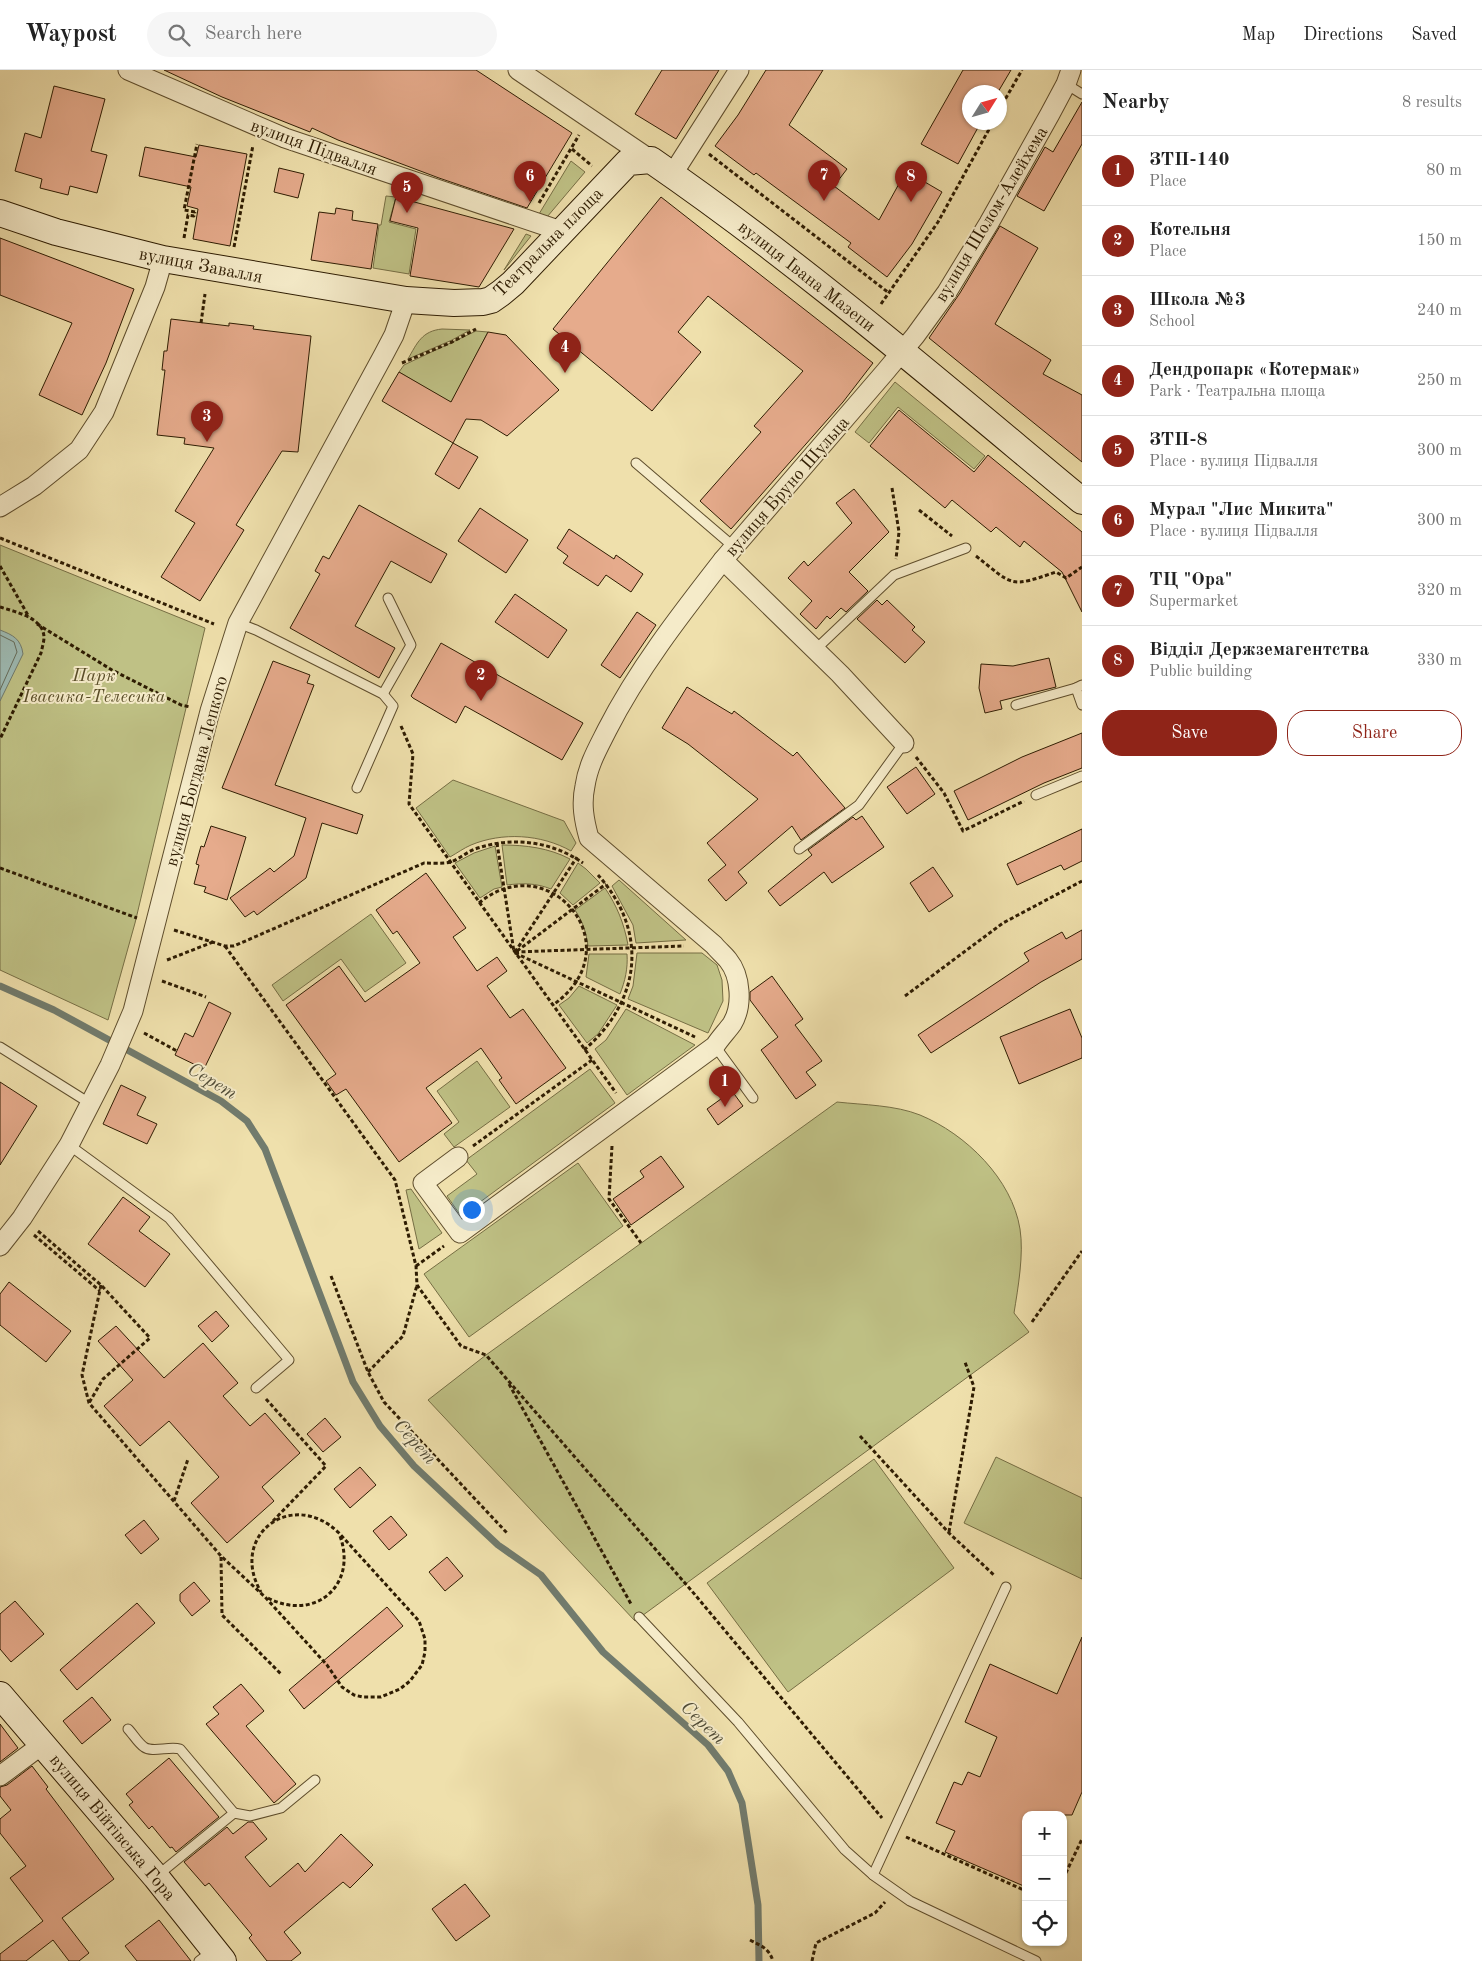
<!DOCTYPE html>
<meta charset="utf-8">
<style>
:root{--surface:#fff;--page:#f6f6f6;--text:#222;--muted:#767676;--line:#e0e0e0;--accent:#8f2418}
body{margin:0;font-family:"Old Standard TT",serif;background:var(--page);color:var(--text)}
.controls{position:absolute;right:15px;bottom:15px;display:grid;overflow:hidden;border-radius:10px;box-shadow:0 1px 4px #0004}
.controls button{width:45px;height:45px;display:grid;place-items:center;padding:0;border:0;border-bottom:1px solid var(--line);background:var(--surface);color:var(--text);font:25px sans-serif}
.compass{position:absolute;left:962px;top:15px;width:45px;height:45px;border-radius:50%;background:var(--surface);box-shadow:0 1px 4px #0004;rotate:53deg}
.you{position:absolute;left:471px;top:1139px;width:18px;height:18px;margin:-12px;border:4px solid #fff;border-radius:50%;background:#1a73e8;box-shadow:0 0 0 8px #1a73e833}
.badge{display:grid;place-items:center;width:32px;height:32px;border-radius:50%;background:var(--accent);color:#fff;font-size:16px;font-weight:700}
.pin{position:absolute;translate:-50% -41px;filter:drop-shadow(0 1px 2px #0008)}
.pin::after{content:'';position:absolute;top:26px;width:18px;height:15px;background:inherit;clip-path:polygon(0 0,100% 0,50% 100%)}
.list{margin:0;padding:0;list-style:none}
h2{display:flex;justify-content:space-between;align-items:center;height:65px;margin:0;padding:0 20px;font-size:21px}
h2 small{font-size:16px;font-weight:400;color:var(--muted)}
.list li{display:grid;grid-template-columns:32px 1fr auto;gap:15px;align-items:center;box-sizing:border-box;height:70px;padding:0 20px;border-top:1px solid var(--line)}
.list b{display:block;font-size:19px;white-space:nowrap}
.list p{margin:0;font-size:16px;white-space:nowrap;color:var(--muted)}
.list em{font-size:16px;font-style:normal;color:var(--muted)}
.actions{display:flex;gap:10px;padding:15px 20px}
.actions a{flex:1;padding:11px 0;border:1px solid var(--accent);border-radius:20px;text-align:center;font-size:18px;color:var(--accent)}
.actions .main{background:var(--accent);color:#fff}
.icon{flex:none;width:28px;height:28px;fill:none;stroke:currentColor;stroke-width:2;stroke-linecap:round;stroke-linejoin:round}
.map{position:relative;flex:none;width:1082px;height:1891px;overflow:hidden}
header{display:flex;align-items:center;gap:30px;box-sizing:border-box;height:70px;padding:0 25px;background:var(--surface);border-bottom:1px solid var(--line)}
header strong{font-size:24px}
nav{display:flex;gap:28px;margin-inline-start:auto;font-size:18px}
.search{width:350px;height:45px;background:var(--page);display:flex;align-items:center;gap:12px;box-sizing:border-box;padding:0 18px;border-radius:28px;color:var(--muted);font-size:19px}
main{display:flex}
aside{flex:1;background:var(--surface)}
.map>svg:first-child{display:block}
</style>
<header>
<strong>Waypost</strong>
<div class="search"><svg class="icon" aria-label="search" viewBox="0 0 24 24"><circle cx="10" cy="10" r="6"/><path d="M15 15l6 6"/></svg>Search here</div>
<nav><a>Map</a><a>Directions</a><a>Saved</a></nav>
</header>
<main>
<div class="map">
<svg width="1082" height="1891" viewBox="0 0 1082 1891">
<rect width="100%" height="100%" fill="#efe0ac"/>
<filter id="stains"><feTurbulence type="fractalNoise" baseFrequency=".004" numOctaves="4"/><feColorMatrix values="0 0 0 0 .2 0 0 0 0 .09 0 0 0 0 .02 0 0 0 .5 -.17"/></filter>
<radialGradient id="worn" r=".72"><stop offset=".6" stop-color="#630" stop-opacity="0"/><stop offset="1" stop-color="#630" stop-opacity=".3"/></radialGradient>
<g fill="#bfc185" stroke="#766e44">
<path d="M571 91 585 102 547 147 539 144Z"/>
<path d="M386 126 396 127 389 152 416 159 409 204 373 198 379 155H381Z"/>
<path d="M526 164 531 166 504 200Z"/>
<path d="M442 259 470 260 452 270 408 289C417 273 422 261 442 259Z"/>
<path d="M476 261 488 262 451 333 399 302 404 295Z"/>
<path d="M895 312 985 386 974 399 898 337 869 373 855 362Z"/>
<path d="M0 475 205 558 135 853 108 950 0 900Z"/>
<path d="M453 710 564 751 576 773 571 781C541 764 502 762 471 775 464 778 457 783 450 787L416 738Z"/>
<path d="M502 775C526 775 549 778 570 789L551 819C536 813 523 813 507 815Z"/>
<path d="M495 776 502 817 494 819 480 828 455 793 474 783Z"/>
<path d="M578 793 586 799 600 813 573 835 560 823Z"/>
<path d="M619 810 686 870 636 873 633 855 612 816Z"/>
<path d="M605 818C617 836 624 853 628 875L588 876C586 862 583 852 575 840Z"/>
<path d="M371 844 406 893 365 922 341 889 283 931 272 915Z"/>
<path d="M637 883H702L717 895 722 910 723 931 708 963 628 929 633 916Z"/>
<path d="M589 884H627C628 899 625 911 620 924L586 907Z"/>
<path d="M579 916 617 935 598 964 587 973 559 935 569 928Z"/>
<path d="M626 939 695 975 627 1025 595 979 606 970Z"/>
<path d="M477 991 510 1037 454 1077 444 1064 459 1052 437 1021Z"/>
<path d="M590 999 615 1033 461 1146 447 1126 477 1104 466 1090Z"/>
<path d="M837 1032C864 1035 895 1035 920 1045 966 1064 1012 1109 1020 1159 1024 1184 1018 1218 1014 1243L1029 1262 635 1551 428 1330 486 1285Z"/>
<path d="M578 1093 623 1156 469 1267 424 1204Z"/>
<path d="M411 1119 442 1163 419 1179 406 1120Z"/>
<path d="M996 1387 1082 1428V1509L964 1453Z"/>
<path d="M874 1389 954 1498 788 1622 707 1513Z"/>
</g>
<path fill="#9ebbb4" stroke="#717b6d" d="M0 560C13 565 21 569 23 584L0 631Z"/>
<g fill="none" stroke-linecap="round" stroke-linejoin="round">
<path stroke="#666c5b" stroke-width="1" d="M0 565 14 572 17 582 0 620"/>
<path stroke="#717b6d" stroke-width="7" d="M0 916 54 940 221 1031 247 1051 265 1079 353 1312 380 1356 414 1396 498 1475 541 1505 603 1582 708 1675 728 1701 742 1733 758 1835 759 1891"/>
</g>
<g fill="#e6ab8c" stroke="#2e1c02">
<path d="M164 0H476L572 63 527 138 439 108 338 70 312 58 310 62 222 27Z"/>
<path d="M662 0H719L676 69 635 44Z"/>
<path d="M766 0H823L789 55 847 99 834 116 879 150 906 101 942 122 912 174 887 207 848 177 851 173 756 103 754 105 715 76 738 45Z"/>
<path d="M963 0H1011L998 22H970V52H981L958 94 921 74Z"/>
<path d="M54 16 105 29 91 81 107 85 97 123 70 116 68 125 40 118 42 109 15 101 25 63 41 68Z"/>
<path d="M1082 32V74L1044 141 1017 126 1045 77 1053 82Z"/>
<path d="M199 75 247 84 230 176 193 169 198 139 187 136 191 117 139 106 145 77 196 87Z"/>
<path d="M279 98 304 104 298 128 274 122Z"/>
<path d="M396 127 514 159 479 217 410 206 418 158 390 151Z"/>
<path d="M661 127 873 293 843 332 731 459 700 431 761 362 754 356 803 301 708 226 678 262 701 282 652 341 553 259Z"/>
<path d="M336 138 353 141 352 150 378 154 371 199 311 190 319 142 335 144Z"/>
<path d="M1000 156 1038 178 995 254 1051 290 1043 304 1082 325V392L929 268 960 223Z"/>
<path d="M0 168 134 219 106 293 82 345 39 325 72 253 0 225Z"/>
<path d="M171 249 229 256V253L254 256 253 259 311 266 298 382 282 381 236 455 244 460 200 531 161 507 195 453 175 441 214 378 184 374 185 368 157 365 165 300H162L164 281H167Z"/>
<path d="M488 262 506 265 559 320 507 366 481 350 466 349 453 373 382 331 399 302 451 332Z"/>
<path d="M899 340 974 402 988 385 1082 462V542L1062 502 1024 471 1020 477 996 457 991 462 952 430 945 438 870 376Z"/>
<path d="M453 373 478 387 459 419 435 404Z"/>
<path d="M854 419 889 462 849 502 868 521 846 542 841 538 830 549 827 546 816 559 800 544 812 531 788 508 804 491 808 496 852 453 836 433Z"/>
<path d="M359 435 447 484 431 513 391 491 355 556 395 578 379 608 290 558 320 504 315 501 323 486 329 489Z"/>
<path d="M480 438 528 470 506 503 458 471Z"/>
<path d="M569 459 614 489 616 485 643 504 631 522 606 505 598 516 563 493 568 486 557 478Z"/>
<path d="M515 524 567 560 548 588 495 552Z"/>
<path d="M877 530 882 535 887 530 915 557 912 560 925 572 905 593 857 549Z"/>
<path d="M637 542 656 555 620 608 601 595Z"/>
<path d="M441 573 583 653 562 690 465 636 456 653 413 628 411 626Z"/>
<path d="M1049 588 1056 617 1000 631 1002 639 985 643 979 618 981 594 1013 596Z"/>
<path d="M273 591 310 605 307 613 314 615 275 715 363 745 357 764 322 753 306 808 257 845 254 841 245 847 230 828 270 798 274 802 294 786 306 748 222 718Z"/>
<path d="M687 617 732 644 734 641 793 686 797 682 845 738 801 770 792 756 738 802 747 813 726 831 708 810 726 795 707 773 758 729 688 674 662 658Z"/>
<path d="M1082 663V698L1044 713 968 750 954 721 1022 687Z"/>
<path d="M916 697 935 724 907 744 887 717Z"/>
<path d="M862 746 884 777 832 813 824 802 780 836 768 821 812 785 808 780 853 747 856 750Z"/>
<path d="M211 756 246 767 227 830 204 822 206 817 194 814 199 795 196 794 201 776 204 777Z"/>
<path d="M1082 759V791L1064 800 1061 795 1017 815 1007 794Z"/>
<path d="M933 797 953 826 929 842 910 813Z"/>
<path d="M426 803 466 858 453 867 477 901 497 887 507 901 487 916 510 948 523 939 566 998 516 1034 499 1010 502 1008 481 978 426 1018 452 1053 399 1092 346 1019 336 1025 326 1011 336 1004 286 935 339 896 365 932 420 893 397 861 393 864 376 840Z"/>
<path d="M1082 860V889L1041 912 931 983 918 965 1029 891 1024 883 1062 862 1066 869Z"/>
<path d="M772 906 803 949 795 955 822 991 806 1002 816 1015 796 1029 761 980 778 967 750 930V922Z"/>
<path d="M209 932 231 943 204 999 175 985 185 963 193 967Z"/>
<path d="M1070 939 1082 968V988L1019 1014 1000 967Z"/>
<path d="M0 1012 37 1036 0 1095Z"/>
<path d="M121 1015 146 1027 137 1045 157 1054 147 1074 103 1054Z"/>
<path d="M732 1021 743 1036 718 1055 707 1039Z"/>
<path d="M661 1086 684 1117 631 1155 613 1129 644 1107 640 1101Z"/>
<path d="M123 1127 150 1147 139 1161 170 1184 145 1217 88 1174Z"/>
<path d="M9 1212 71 1261 46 1292 0 1255V1224Z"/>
<path d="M216 1241 229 1256 212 1272 198 1256Z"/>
<path d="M116 1256 164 1308 203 1273 238 1313 223 1326 250 1356 265 1343 300 1383 262 1417 274 1431 227 1473 191 1433 219 1407 169 1351 140 1376 104 1336 133 1310 98 1271Z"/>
<path d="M325 1348 341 1367 323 1382 307 1364Z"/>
<path d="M360 1397 376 1415 350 1438 334 1419Z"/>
<path d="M391 1446 407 1465 389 1480 373 1461Z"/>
<path d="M144 1450 159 1469 141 1484 125 1465Z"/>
<path d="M447 1487 463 1506 445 1521 429 1502Z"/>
<path d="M194 1512 210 1531 192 1546 180 1531V1524Z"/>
<path d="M15 1531 44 1564 11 1592 0 1579V1544Z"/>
<path d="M137 1533 155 1553 77 1620 60 1600Z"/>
<path d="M387 1537 403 1556 304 1639 289 1620Z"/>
<path d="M1082 1567V1722L1072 1745H1026V1817L945 1782 955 1761 936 1753 954 1712 962 1715 968 1702 980 1707 997 1667 965 1652 990 1594 1057 1624Z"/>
<path d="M241 1614 264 1641 246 1656 296 1714 274 1733 206 1654 219 1644 213 1637Z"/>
<path d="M92 1627 111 1650 82 1674 63 1651Z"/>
<path d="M0 1654 18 1678 0 1692Z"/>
<path d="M169 1688 219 1747 176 1782 172 1777 170 1778 152 1756 149 1759 129 1735 133 1732 126 1724Z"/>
<path d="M32 1696 48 1717 46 1719 114 1809 62 1848 89 1883 79 1891H69L53 1870 26 1891H0V1884L43 1851 10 1808 26 1796 0 1763V1749L11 1740 0 1726V1717L7 1715Z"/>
<path d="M248 1752H253L267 1769 245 1787 270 1817 298 1793 305 1802 341 1764 373 1795 350 1818 343 1812 284 1862 301 1883 291 1891H267L249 1868 252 1865 209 1813 205 1816 184 1792 227 1757 233 1764Z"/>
<path d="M465 1814 490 1846 456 1871 432 1839Z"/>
<path d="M159 1850 191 1891H137L125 1876Z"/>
</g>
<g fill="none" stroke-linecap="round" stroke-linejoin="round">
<defs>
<g id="lane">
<path d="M1066 14 1082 24"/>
<path d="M636 393 734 477"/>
<path d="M238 553 256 560 383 624 393 636 357 718"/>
<path d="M815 580 894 505 966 478"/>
<path d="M1076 618 1082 635"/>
<path d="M383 624 411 575 388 528"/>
<path d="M1016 635 1076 618 1082 615"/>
<path d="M1036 725 1082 706"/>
<path d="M799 779 859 735 904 673"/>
<path d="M715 976 753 1028"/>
<path d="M0 977 91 1034"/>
<path d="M69 1075 169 1148 289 1290 256 1318"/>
<path d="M1006 1517 873 1805 910 1831 1036 1891"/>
<path d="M639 1547 738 1652 845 1780 873 1805"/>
<path d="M128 1659C133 1664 138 1673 144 1677 152 1683 169 1676 180 1679L234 1743"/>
<path d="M158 1805 234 1743 250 1746 281 1738 315 1710"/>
<path d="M199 1891 212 1881"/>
</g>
<g id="street">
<path d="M128 0 285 68 561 161"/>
<path d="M518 0 651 90"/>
<path d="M672 105 739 0"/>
<path d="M0 437 34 416 79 380 104 342 155 217 163 189"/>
<path d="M904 673 840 604 723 490 885 302 915 266 947 222 989 153 1050 44 1066 14 1071 0"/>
<path d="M458 1087 423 1113 460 1163 715 976C720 968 727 961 732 954 743 936 741 906 728 890 724 885 718 880 714 875L589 768C584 750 581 734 585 716 588 695 598 678 607 660 638 599 681 544 723 490"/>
<path d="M0 1176 22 1148 69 1075 110 995 133 941 210 641 238 553 384 284 394 265 406 230"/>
<path d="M0 1706 43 1674"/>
</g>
<g id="secondary">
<path d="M0 143 56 162 163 189 406 230 454 233 483 232 491 230 501 223 513 213 628 92 651 90C802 194 941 314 1082 431"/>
<path d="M0 1625 156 1807 223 1891"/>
</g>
</defs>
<use href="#lane" stroke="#5e4d2c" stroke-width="11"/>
<use href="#street" stroke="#5e4d2c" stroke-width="21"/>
<use href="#secondary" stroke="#2e1c02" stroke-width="28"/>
<g stroke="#2e1c02" stroke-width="3" stroke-dasharray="4 2.5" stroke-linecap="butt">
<path d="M999 40 1022 0"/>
<path d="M572 79 592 96"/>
<path d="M709 84 889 223"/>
<path d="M539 133 579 65"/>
<path d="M195 142 184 140 197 74"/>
<path d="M184 168 188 145 194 146 195 142"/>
<path d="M234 177 253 75"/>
<path d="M881 234 938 152 993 52"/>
<path d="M201 253 205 224"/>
<path d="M402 293 452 272 476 259"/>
<path d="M892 418 899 462 896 489"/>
<path d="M919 440 952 466"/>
<path d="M0 468 214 554"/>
<path d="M976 486C1014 516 1009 518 1056 502L1066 508 1082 497"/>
<path d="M0 496 29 547"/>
<path d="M0 537C15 542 43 547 44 567 44 572 42 578 41 583L0 669"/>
<path d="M37 554 112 600 181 635 190 637"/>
<path d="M401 656 413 684 409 734 616 1023"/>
<path d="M916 687 944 723 963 761 1024 731"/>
<path d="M497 773 514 882"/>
<path d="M0 798 137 848"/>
<path d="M479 833C549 775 635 877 553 935"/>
<path d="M174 860 225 876H234L424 793C432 793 443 794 451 792 459 789 467 782 475 779 512 766 551 771 583 793"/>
<path d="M225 876 395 1110 416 1196 417 1215 461 1276 486 1285 505 1307 691 1520 882 1748"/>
<path d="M517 881 606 814"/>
<path d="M515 882 684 876"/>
<path d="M515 882 577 787"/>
<path d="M515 883 695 967"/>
<path d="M167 890 213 872"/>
<path d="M162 911 206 927"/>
<path d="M905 926 1003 853 1082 811"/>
<path d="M144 963 177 981"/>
<path d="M584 980C641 931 649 862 598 805"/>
<path d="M473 1076 592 990"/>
<path d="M612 1076 609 1129 641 1173"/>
<path d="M38 1161 101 1215 150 1268 103 1309 89 1333"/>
<path d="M34 1165 100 1221"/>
<path d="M416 1196 444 1176"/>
<path d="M331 1206 368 1302 384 1332 507 1463"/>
<path d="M101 1215 82 1305 89 1333 221 1486 265 1527 327 1595 342 1617 354 1625 363 1627H381L400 1619 410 1611 422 1595 425 1582V1569L419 1551 339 1463C292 1417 228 1466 261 1522"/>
<path d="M1032 1252 1082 1181"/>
<path d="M368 1302 403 1266 417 1215"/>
<path d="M509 1314 631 1534"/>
<path d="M266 1329 326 1396 273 1451"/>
<path d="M860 1366 949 1463 995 1506"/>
<path d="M174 1431 188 1389"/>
<path d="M949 1462 974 1317 965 1292"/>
<path d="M221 1487 222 1545 282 1605"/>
<path d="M268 1528C314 1552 358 1516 340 1466"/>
<path d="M906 1767 1026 1821"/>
<path d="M1063 1809 1082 1769"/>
<path d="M750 1870C761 1876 769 1878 773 1891"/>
<path d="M812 1891 816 1873 875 1843 885 1832"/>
</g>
<use href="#lane" stroke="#f5ebc9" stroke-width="9"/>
<use href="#street" stroke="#f5ebc9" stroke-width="19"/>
<use href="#secondary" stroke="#f5ebc9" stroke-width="26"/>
</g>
<g text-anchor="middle" stroke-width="4" stroke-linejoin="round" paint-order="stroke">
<g font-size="18" fill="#2e1c02" stroke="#f5ebc9">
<text transform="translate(314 77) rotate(20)" y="6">вулиця Підвалля</text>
<text transform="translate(991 144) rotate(-59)" y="6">вулиця Шолом-Алейхема</text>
<text transform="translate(548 172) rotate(-45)" y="6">Театральна площа</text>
<text transform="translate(201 195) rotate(11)" y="6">вулиця Завалля</text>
<text transform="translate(807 206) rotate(38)" y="6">вулиця Івана Мазепи</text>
<text transform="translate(787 416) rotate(-49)" y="6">вулиця Бруно Шульца</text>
<text transform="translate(196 701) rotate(-75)" y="6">вулиця Богдана Лепкого</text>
<text transform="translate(113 1757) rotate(50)" y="6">вулиця Війтівська Гора</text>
</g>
<g font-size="18" font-style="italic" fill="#5a4e29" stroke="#f5ebc9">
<text x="94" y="611">Парк<tspan x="94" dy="21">Івасика-Телесика</tspan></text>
</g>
<g font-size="19" font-style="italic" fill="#504c37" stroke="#f5ebc9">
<text transform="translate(213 1010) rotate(31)" y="7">Серет</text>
<text transform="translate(416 1371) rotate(48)" y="7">Серет</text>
<text transform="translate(704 1652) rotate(44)" y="7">Серет</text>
</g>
</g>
<rect width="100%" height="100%" filter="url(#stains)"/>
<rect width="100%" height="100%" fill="url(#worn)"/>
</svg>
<div class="controls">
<button>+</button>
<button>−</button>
<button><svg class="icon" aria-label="locate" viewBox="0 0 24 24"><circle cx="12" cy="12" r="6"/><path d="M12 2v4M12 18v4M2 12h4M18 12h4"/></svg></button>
</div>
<svg class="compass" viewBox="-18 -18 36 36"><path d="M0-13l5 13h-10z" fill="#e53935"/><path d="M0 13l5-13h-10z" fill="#767676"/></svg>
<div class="you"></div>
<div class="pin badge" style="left:725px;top:1037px">1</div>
<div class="pin badge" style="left:481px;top:631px">2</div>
<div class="pin badge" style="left:207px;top:372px">3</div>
<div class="pin badge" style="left:565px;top:303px">4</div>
<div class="pin badge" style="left:407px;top:143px">5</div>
<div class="pin badge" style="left:530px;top:132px">6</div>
<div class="pin badge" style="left:824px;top:131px">7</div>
<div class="pin badge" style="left:911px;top:132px">8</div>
</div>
<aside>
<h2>Nearby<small>8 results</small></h2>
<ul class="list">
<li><span class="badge">1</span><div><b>ЗТП-140</b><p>Place</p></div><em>80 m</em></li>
<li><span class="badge">2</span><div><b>Котельня</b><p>Place</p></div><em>150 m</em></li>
<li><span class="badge">3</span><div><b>Школа №3</b><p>School</p></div><em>240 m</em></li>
<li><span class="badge">4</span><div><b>Дендропарк «Котермак»</b><p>Park · Театральна площа</p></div><em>250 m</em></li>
<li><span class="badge">5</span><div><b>ЗТП-8</b><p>Place · вулиця Підвалля</p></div><em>300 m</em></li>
<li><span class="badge">6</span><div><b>Мурал &quot;Лис Микита&quot;</b><p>Place · вулиця Підвалля</p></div><em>300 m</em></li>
<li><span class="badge">7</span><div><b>ТЦ &quot;Ора&quot;</b><p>Supermarket</p></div><em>320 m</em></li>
<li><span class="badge">8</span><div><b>Відділ Держземагентства</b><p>Public building</p></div><em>330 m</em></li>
</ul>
<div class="actions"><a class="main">Save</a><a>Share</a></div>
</aside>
</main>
